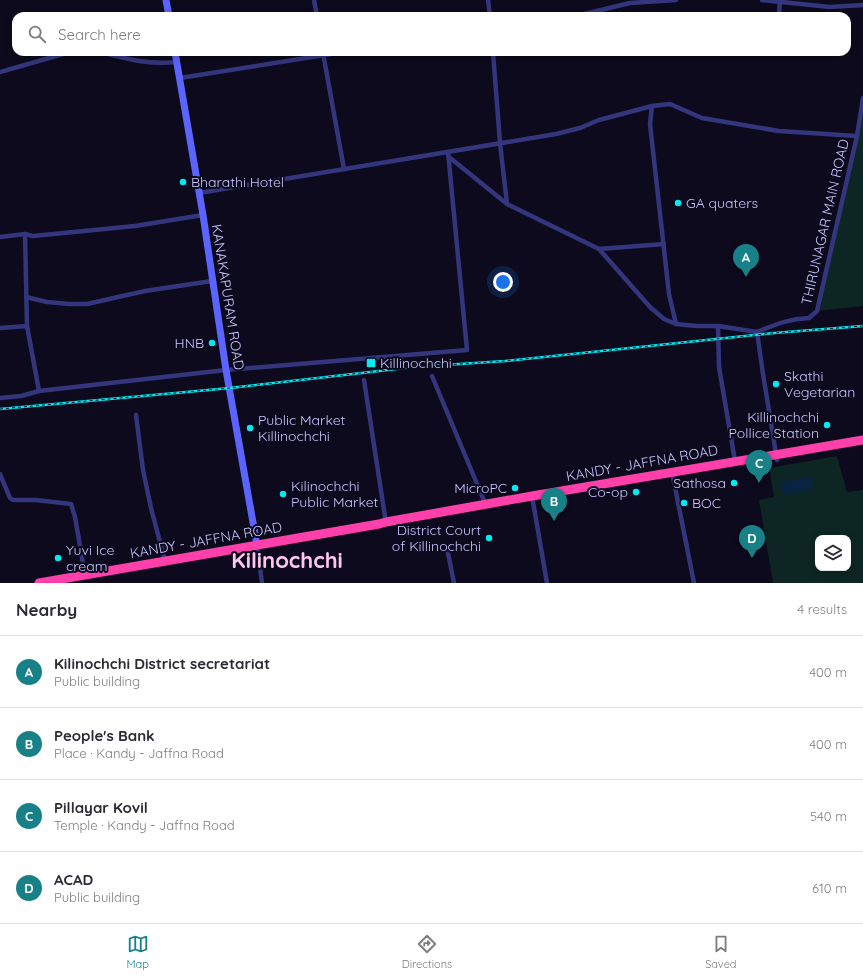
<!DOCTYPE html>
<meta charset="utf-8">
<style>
:root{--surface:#fff;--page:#f7f7f7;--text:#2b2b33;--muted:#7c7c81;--line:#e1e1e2;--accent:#188188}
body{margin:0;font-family:Quicksand,sans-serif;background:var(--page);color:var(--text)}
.controls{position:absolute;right:12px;bottom:12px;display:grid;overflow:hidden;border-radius:8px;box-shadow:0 2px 10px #0003}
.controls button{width:36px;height:36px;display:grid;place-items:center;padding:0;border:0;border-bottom:1px solid var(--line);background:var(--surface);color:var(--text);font:20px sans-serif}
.you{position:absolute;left:503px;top:282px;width:14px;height:14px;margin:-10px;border:3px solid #fff;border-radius:50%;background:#1a73e8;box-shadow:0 0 0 6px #1a73e833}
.badge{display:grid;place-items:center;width:26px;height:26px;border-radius:50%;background:var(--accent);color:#fff;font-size:13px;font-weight:700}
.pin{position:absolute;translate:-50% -33px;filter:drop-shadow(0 1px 2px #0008)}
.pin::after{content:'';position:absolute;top:21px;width:14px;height:12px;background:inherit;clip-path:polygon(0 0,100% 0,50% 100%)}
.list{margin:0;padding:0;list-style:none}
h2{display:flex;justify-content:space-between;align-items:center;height:52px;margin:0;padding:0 16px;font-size:17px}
h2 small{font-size:13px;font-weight:400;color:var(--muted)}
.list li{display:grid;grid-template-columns:26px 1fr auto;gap:12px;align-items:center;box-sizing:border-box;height:72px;padding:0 16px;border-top:1px solid var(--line)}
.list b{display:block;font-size:15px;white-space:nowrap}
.list p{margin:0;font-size:13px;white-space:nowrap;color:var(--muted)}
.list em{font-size:13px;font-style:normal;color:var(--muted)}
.icon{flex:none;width:22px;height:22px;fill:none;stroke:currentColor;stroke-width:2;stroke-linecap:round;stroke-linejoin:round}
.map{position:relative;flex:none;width:863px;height:583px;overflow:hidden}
.search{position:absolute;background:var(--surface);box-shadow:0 2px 10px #0003;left:12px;right:12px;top:12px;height:44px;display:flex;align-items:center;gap:10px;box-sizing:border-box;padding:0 14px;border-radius:12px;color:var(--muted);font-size:15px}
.sheet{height:340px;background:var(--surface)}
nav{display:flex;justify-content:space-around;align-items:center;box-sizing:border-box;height:56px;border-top:1px solid var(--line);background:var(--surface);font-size:11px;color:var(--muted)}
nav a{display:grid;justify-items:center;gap:2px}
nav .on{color:var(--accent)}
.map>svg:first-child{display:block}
</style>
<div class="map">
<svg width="863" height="583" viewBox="0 0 863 583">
<rect width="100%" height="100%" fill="#0c0a1c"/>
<g fill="#0d2623" fill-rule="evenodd">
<path d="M863 97V306L817 311Z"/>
<path d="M837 456 847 492 863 490V583H773L759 500 774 497 769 468ZM818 538H848V568H818Z"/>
</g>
<path fill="#0a2340" d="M811 477 813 490 783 495 781 482Z"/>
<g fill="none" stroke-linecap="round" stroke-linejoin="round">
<g stroke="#34367d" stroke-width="4.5">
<path d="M314 0 317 16"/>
<path d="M488 0 490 16"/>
<path d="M762 0 830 7 863 5"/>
<path d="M576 16 630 3 676 0"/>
<path d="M779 16 780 0"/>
<path d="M100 52C127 59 149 65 177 62"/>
<path d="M493 52 500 143 507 204"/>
<path d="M323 53 344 169"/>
<path d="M0 72 70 52"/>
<path d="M180 78 344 52"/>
<path d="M449 157 507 204 599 249 650 307 664 319 676 324"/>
<path d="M199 193 556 134 580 128 599 120 652 106"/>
<path d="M25 234 27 326 39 391"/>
<path d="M0 237 25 234 33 236 135 226 203 215"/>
<path d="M599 249 664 244"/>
<path d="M26 297 47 302 69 304H87L145 291 212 281"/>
<path d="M718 326H697L676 324 669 294 650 124 652 106 670 104 702 118 779 131 857 136"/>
<path d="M0 328 27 326"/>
<path d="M757 332C777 324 788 319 809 318L817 311 857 136 863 98"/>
<path d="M432 376 485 503"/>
<path d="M364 380 386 523"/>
<path d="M0 398 21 396 39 391 226 370 467 350 448 152"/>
<path d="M136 415 143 470 151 508 165 561"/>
<path d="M735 461 719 367 718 326 757 332 763 374 777 460"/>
<path d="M672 472 694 583"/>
<path d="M0 474 10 498 13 500H36L71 504 75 517 85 575"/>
<path d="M532 496 547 583"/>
<path d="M257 545 262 583"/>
<path d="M447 548 454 583"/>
</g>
<g stroke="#5c64ff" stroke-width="7">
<path d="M166 0 169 16"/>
<path d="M175 52 203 215 226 370 257 545"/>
</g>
<path stroke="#ff40aa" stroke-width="9" d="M39 583 379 524 386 522 532 496 863 440"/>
<defs>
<path id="rail" d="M0 409 230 388 414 367 505 361 774 333 863 326"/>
</defs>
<use href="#rail" stroke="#00eaf0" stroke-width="2.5"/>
<use href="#rail" stroke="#0c0a1c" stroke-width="1" stroke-dasharray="3" stroke-linecap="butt"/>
</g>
<g fill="#00eaf0" stroke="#0c0a1c" stroke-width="1.5">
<circle cx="183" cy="182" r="4"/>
<circle cx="678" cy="203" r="4"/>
<circle cx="212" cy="343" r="4"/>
<rect x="366" y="358" width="10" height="10" rx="2"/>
<circle cx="776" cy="384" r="4"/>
<circle cx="827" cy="425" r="4"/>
<circle cx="250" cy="428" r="4"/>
<circle cx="734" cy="483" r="4"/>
<circle cx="515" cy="488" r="4"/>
<circle cx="636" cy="492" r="4"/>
<circle cx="283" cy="494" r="4"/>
<circle cx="684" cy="503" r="4"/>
<circle cx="489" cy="538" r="4"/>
<circle cx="58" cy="558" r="4"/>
</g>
<g text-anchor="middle" stroke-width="4" stroke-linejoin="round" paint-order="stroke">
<g font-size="14" fill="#c8c5ff" stroke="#0c0a1c" text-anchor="start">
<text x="191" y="187">Bharathi Hotel</text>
<text x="686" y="208">GA quaters</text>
<text x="204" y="348" text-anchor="end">HNB</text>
<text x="380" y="368">Killinochchi</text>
<text x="784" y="381">Skathi<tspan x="784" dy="16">Vegetarian</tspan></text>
<text x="819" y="422" text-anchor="end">Killinochchi<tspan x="819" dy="16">Pollice Station</tspan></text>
<text x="258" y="425">Public Market<tspan x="258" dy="16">Killinochchi</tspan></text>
<text x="726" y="488" text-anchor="end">Sathosa</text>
<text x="291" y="491">Kilinochchi<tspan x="291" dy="16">Public Market</tspan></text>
<text x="507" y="493" text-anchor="end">MicroPC</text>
<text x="628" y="497" text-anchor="end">Co-op</text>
<text x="692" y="508">BOC</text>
<text x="481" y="535" text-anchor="end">District Court<tspan x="481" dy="16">of Killinochchi</tspan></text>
<text x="66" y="555">Yuvi Ice<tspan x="66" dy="16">cream</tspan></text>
</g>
<g font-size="14" fill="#c8c5ff" stroke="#0c0a1c">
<text transform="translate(825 222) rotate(-77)" y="5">THIRUNAGAR MAIN ROAD</text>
<text transform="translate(228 297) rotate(81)" y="5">KANAKAPURAM ROAD</text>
<text transform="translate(642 463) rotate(-10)" y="5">KANDY - JAFFNA ROAD</text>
<text transform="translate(206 540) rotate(-10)" y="5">KANDY - JAFFNA ROAD</text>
</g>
<g font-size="22" font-weight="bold" fill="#ffc7ef" stroke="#0c0a1c">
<text x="287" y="568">Kilinochchi</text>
</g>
</g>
</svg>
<div class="controls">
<button><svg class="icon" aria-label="layers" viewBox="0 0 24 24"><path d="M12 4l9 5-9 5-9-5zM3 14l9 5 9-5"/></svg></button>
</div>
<div class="you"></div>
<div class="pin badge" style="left:746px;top:277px">A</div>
<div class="pin badge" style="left:554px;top:521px">B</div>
<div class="pin badge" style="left:759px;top:483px">C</div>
<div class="pin badge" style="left:752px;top:558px">D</div>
<div class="search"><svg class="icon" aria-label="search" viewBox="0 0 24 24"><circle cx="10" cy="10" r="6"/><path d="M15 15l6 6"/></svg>Search here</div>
</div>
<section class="sheet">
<h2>Nearby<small>4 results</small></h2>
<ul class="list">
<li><span class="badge">A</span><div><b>Kilinochchi District secretariat</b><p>Public building</p></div><em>400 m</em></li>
<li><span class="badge">B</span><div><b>People's Bank</b><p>Place · Kandy - Jaffna Road</p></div><em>400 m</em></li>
<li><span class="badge">C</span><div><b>Pillayar Kovil</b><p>Temple · Kandy - Jaffna Road</p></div><em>540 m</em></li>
<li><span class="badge">D</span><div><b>ACAD</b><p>Public building</p></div><em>610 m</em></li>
</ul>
</section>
<nav>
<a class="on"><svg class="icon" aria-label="map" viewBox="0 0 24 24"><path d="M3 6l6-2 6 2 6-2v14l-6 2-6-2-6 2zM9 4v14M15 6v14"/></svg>Map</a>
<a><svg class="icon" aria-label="directions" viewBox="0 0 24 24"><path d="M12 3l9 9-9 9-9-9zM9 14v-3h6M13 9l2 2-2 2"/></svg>Directions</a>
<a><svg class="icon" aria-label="saved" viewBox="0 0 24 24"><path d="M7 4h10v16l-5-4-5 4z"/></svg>Saved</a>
</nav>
